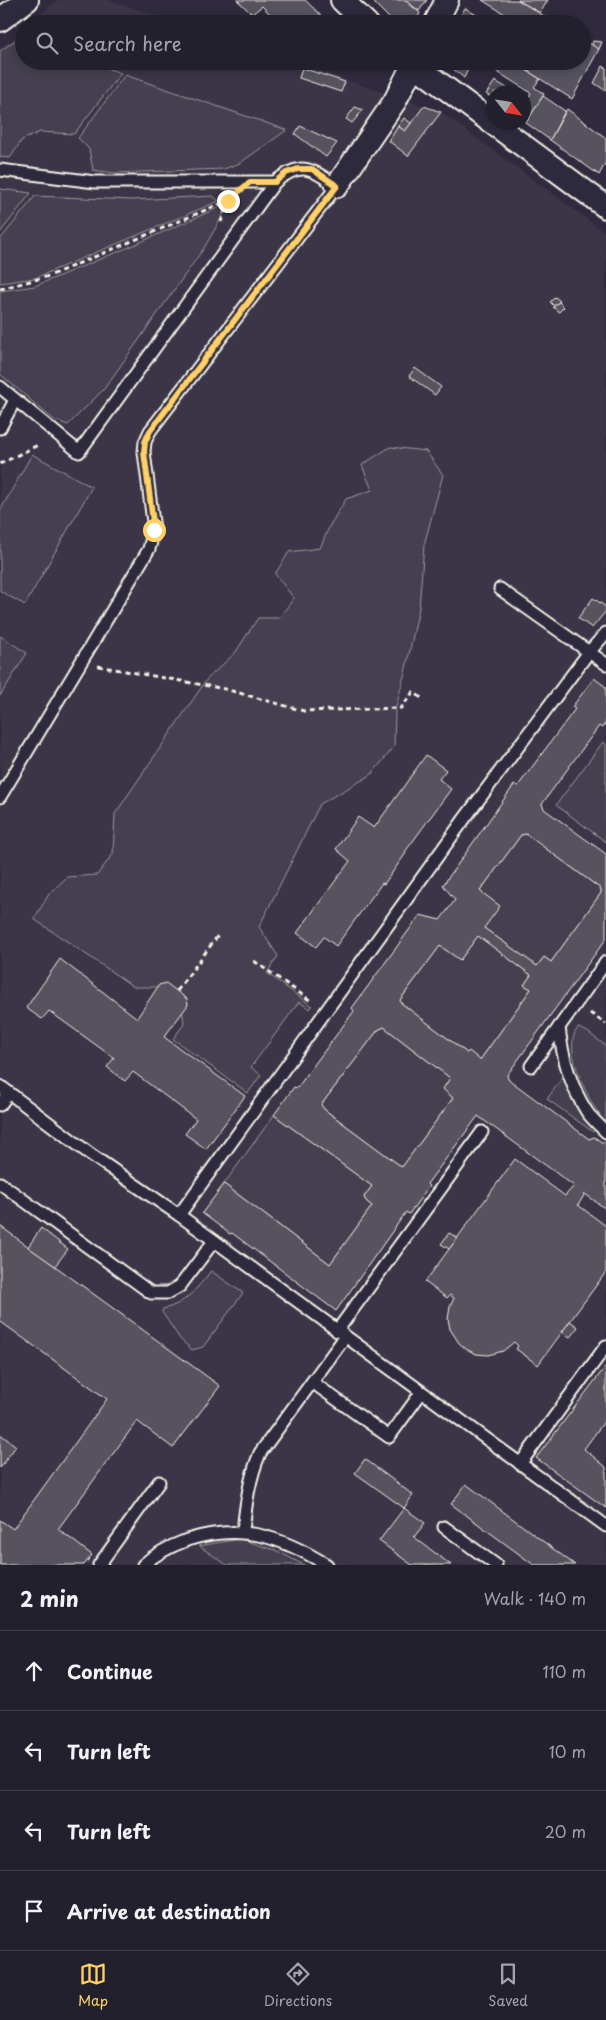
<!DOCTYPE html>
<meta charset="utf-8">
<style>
:root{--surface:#23202e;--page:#2f2d3a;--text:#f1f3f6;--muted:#a3a3aa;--line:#403e4a;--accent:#ffd166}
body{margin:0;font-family:"Playpen Sans",sans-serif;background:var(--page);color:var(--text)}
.compass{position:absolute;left:486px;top:85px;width:45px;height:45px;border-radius:50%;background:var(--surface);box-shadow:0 2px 8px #0003;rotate:121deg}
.stop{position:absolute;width:15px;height:15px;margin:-11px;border:4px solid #ffd166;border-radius:50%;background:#fff}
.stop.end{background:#ffd166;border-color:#fff;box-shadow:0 1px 5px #0008}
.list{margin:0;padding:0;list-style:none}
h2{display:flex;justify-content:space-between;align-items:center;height:65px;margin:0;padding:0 20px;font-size:21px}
h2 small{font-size:16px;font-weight:400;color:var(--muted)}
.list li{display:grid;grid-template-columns:32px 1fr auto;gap:15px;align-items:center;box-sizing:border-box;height:80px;padding:0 20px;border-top:1px solid var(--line)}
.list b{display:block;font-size:19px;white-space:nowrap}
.list em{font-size:16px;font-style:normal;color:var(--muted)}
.icon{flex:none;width:28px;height:28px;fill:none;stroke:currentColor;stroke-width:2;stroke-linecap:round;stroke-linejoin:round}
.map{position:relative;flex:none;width:606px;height:1565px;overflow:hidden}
.search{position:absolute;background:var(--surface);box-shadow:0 2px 8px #0003;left:15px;right:15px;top:15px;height:55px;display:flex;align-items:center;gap:12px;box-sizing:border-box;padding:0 18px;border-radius:28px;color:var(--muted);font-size:19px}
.sheet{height:385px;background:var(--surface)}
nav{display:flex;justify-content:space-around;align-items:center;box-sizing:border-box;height:70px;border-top:1px solid var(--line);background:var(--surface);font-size:14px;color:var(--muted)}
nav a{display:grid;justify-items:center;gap:2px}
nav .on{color:var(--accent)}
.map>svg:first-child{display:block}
</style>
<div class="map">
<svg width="606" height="1565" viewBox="0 0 606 1565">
<rect width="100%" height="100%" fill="#2f2a3d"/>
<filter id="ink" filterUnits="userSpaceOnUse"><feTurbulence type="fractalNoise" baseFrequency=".02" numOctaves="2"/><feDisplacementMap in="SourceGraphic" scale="10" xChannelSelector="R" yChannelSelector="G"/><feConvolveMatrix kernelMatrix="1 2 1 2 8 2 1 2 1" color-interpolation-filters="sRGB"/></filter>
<g filter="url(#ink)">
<g fill="#3b3647">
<path d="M58 0H110L180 24H27Z"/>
<path d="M24 26V61H291L441 112 606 233V1565H0V48L20 34 18 30Z"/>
</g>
<g fill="#454050" stroke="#9c989c">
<path d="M17 39 24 41V61H86L121 73 74 134 40 132 22 140 10 158 0 157V51Z"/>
<path d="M125 75 287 130 240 163 224 169 114 173 93 170 89 149 78 138Z"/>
<path d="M0 189 31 193 0 233Z"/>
<path d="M35 196 132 200 213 196 219 201 35 278 0 283V240Z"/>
<path d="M220 207H223V215L204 248 104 389 68 425 54 420 0 374V291L35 286 127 248Z"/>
<path d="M390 447 426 451 443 475 424 545 419 608 406 668 395 711 394 747 371 775 320 804 259 927 278 956 267 973 312 1006 310 1009 299 1002 251 1067 261 1075 248 1093 173 1039 184 1024 181 1001 166 987H134L34 919 49 894 67 877 97 875 113 854 115 814 207 679 235 653 258 618H279L294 598 275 574 289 552 320 548 330 525 346 499 372 490 362 465Z"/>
<path d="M32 454 92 487 25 605 0 591V511Z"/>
<path d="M0 636 27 653 0 696Z"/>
<path d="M603 742 606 744V842L556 805Z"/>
<path d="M526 834 601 889V893L551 962 544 957 537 966 484 928 480 891 521 835Z"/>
<path d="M478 936 531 975 524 985 531 989 480 1060 467 1053 401 1003 400 1000 440 946 460 960Z"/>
<path d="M384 1027 450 1078 443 1089 453 1098 402 1167 325 1110 321 1105 378 1030Z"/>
<path d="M578 1028 586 1031 606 1046V1123C591 1107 560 1048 578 1028Z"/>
<path d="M565 1074 569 1091 596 1128 593 1132 547 1099Z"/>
<path d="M274 1115 372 1186 364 1197 366 1201 372 1206 330 1264 224 1184Z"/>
<path d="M211 1271 243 1293 203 1347 192 1350 180 1339 162 1312 163 1309C186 1304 197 1288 211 1271Z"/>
<path d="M240 1539 275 1550 304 1565H227L199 1546Z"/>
</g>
<g fill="#56525f" stroke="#f4f1e8" fill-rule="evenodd">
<path d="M237 0H305L330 24H280L262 6 252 14Z"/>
<path d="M378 0H405L420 13 415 24H395L374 3Z"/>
<path d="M405 0H427L419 11Z"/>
<path d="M482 0H518L557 24H521Z"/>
<path d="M518 0H548L540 13Z"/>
<path d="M465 8 491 24H456Z"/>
<path d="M582 39 599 49 572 99 512 61H552L561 67 565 61H582Z"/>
<path d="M593 41 602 42 599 49 592 45Z"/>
<path d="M444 61H472L464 78Z"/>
<path d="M480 61H512L540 79 534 87 544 94 526 123 524 121V98L527 100 531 93Z"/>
<path d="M603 66 606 68V91L594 83Z"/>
<path d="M302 68 345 82 341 92 299 78Z"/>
<path d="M495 81 514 92H494V99L486 94Z"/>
<path d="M543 96 565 111 550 140 526 123Z"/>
<path d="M424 106 441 112 408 156 389 141 398 126 405 131Z"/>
<path d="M355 107 363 110 352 123 346 119Z"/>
<path d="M567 109 606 138V162L599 175 550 140Z"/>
<path d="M404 118 411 123 405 131 398 126Z"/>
<path d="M300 126 337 143 326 157 295 134Z"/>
<path d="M555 297 560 301 554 306 550 302Z"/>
<path d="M559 302 564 307 559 312 553 307Z"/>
<path d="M415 368 441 387 435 395 409 376Z"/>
<path d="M593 598 606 607V611L592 628 578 618Z"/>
<path d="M594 678 606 687V722L602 728 599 726 542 804 544 809 606 854V939L507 1075 508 1079 589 1139 594 1137 603 1143 605 1141 606 1142V1209L585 1194 578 1205 606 1226V1272L538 1365 516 1349 518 1346 514 1342 503 1351 488 1355 476 1354 466 1349 459 1343 450 1329 448 1319 450 1307 454 1298 450 1295 447 1298 425 1282 515 1159 565 1196 574 1186 478 1116 427 1184 429 1186 409 1214 406 1212 336 1311 232 1233 230 1234 202 1213 224 1184 330 1264 372 1206 366 1201 364 1197 372 1186 274 1115 294 1087 297 1088 354 1011 352 1008 420 915 440 920 455 900 443 885 514 785 518 786 575 709 572 707ZM526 834 601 889V893L551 962 544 957 537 966 484 928 500 906 480 891 521 835ZM478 936 531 975 524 985 531 989 480 1060 469 1051 467 1053 401 1003 400 1000 440 946 460 960ZM384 1027 450 1078 443 1089 453 1098 402 1167 325 1110 321 1105 378 1030Z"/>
<path d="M426 755 446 770 439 779 451 789 405 852 406 853 384 884 382 883 336 946 324 937 316 947 297 933 350 861 336 849 358 817 374 828Z"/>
<path d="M60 959 137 1018 159 985 166 983 187 999 188 1005 164 1037 245 1096 206 1149 185 1134 196 1119 133 1072 125 1081 107 1067 114 1058 49 1011 42 1019 26 1008Z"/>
<path d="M0 1226 220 1386 173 1448 137 1421 58 1529 92 1555 84 1565H0V1520L13 1529 107 1399 1 1322 0 1323Z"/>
<path d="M41 1228 68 1249 55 1266 28 1247Z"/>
<path d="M449 1233 458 1238 449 1249 441 1244Z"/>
<path d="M570 1321 578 1327 570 1337 562 1332Z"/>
<path d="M606 1366V1419L584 1449 606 1467V1508L536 1458Z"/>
<path d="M0 1434 16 1446 0 1468Z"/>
<path d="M365 1459 413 1495 404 1508 355 1473Z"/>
<path d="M466 1484 575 1565H534L451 1504Z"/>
<path d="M404 1508 425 1523 414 1537 451 1565H412L379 1541Z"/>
</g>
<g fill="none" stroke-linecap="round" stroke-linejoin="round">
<defs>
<g id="service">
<path d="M0 170 95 182H275"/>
<path d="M0 387 79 452 275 182C302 160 311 169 337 186L150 431 145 442 144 452 154 530 149 549 0 797"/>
<path d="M0 428 15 400"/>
<path d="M500 589 606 664"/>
<path d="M559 1027C562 1056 571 1087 587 1112 592 1119 600 1126 606 1132"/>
<path d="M531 1066 606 962"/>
<path d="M0 1086 90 1154 179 1215 606 1526"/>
<path d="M0 1105 9 1093"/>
<path d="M0 1183 151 1293H168L180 1286 214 1241"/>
<path d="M179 1215 465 818 589 652 606 633"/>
<path d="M337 1331 482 1132"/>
<path d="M312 1382 389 1437 421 1393"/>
<path d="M520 1464 606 1346"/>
<path d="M444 1527 496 1565"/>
<path d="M243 1531C246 1503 249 1479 260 1453L345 1337"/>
<path d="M99 1565 159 1482"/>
<path d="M143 1565C156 1553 171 1546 187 1540 241 1523 280 1536 327 1565"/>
</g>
<g id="minor">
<path d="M342 0 367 24"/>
<path d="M0 20 27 0"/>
<path d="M435 24 447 0"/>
<path d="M409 61 606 207"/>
<path d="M337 186 395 101 415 61"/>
</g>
</defs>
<use href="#service" stroke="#f4f1e8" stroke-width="15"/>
<use href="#minor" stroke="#f4f1e8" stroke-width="26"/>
<g stroke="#f4f1e8" stroke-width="3" stroke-dasharray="5 4" stroke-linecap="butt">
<path d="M221 222 228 201"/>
<path d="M0 289 49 276 227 201"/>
<path d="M0 464 40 444"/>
<path d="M98 666 225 689 304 711 401 708 413 692 423 699"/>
<path d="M254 961 311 1001"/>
<path d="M177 991 219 934"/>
<path d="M590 1013 606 1024"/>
</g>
<use href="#service" stroke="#2f2a3d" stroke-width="11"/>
<use href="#minor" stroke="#2f2a3d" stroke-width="22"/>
</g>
</g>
<g fill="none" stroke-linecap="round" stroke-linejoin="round" filter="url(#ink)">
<path stroke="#ffd166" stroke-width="6" d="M154 530 144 452 145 442 150 431 337 186 312 169H298L286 173 275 182H250L228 201"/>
</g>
</svg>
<svg class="compass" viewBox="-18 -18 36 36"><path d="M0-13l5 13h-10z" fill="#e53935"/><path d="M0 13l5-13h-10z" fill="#a3a3aa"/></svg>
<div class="stop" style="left:154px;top:530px"></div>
<div class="stop end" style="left:228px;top:201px"></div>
<div class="search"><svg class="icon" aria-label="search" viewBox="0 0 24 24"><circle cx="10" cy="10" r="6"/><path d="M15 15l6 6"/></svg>Search here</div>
</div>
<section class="sheet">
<h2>2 min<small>Walk · 140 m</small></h2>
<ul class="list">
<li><svg class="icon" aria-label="ahead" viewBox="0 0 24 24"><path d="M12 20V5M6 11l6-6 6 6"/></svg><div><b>Continue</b></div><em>110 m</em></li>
<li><svg class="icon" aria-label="left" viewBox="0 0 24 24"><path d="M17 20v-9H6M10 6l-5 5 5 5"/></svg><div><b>Turn left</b></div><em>10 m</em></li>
<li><svg class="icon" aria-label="left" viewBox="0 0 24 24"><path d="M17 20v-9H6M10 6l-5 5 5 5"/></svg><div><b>Turn left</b></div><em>20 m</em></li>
<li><svg class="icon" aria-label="arrive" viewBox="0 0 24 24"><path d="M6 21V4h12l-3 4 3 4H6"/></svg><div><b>Arrive at destination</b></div></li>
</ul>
</section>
<nav>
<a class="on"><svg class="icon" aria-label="map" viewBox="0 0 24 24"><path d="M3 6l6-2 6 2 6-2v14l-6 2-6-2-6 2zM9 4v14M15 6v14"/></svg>Map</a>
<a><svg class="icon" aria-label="directions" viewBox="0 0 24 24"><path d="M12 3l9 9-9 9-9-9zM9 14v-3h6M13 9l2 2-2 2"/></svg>Directions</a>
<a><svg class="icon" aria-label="saved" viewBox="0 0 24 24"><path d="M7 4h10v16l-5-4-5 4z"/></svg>Saved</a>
</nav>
